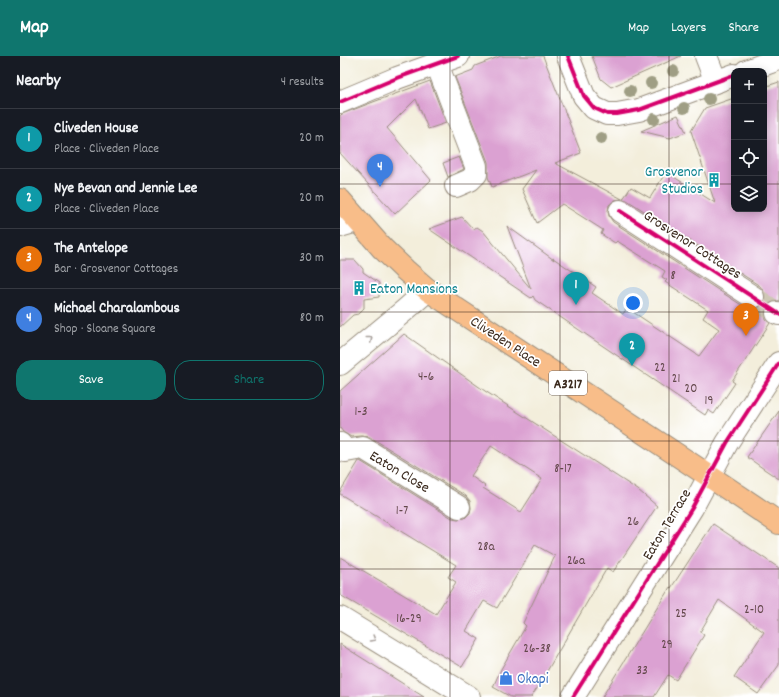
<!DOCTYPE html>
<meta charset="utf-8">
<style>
:root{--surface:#171b24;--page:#242831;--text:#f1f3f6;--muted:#9ea1a6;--line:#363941;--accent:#0f766e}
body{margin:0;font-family:Dekko,sans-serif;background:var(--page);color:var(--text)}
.controls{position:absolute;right:12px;top:12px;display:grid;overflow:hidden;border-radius:8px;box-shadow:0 2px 10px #0003}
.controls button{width:36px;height:36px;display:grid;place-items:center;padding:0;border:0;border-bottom:1px solid var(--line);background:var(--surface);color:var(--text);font:20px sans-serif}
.you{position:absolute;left:293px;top:247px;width:14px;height:14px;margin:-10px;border:3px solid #fff;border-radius:50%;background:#1a73e8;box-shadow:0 0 0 6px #1a73e833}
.badge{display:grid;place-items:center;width:26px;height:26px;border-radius:50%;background:var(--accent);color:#fff;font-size:13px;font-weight:700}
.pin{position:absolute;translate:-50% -33px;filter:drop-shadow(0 1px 2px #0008)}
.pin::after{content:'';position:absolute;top:21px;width:14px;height:12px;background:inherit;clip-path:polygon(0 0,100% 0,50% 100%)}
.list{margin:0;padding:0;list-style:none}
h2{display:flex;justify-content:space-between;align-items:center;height:52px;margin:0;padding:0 16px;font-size:17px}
h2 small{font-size:13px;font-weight:400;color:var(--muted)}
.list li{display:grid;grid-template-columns:26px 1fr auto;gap:12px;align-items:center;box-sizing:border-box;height:60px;padding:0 16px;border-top:1px solid var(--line)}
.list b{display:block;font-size:15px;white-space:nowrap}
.list p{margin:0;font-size:13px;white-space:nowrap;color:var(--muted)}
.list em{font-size:13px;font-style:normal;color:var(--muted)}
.actions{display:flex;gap:8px;padding:12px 16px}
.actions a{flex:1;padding:9px 0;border:1px solid var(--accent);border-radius:16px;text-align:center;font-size:14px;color:var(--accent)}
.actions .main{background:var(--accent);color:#fff}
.icon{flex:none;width:22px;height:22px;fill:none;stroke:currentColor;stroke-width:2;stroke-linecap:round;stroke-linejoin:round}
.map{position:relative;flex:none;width:439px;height:641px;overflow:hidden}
header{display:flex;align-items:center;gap:24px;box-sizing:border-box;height:56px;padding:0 20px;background:var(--accent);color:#fff}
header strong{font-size:19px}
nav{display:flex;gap:22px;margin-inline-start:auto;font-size:14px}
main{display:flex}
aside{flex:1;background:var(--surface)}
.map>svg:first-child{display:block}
</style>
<header>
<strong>Map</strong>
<nav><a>Map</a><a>Layers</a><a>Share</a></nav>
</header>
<main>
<aside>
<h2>Nearby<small>4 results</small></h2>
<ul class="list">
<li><span class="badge" style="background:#0f9aa8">1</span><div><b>Cliveden House</b><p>Place · Cliveden Place</p></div><em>20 m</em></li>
<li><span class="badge" style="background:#0f9aa8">2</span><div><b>Nye Bevan and Jennie Lee</b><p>Place · Cliveden Place</p></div><em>20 m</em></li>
<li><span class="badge" style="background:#e8710a">3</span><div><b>The Antelope</b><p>Bar · Grosvenor Cottages</p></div><em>30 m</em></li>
<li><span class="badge" style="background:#3f7fe0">4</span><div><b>Michael Charalambous</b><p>Shop · Sloane Square</p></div><em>80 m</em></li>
</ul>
<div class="actions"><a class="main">Save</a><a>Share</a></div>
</aside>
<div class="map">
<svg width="439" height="641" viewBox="0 0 439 641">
<rect width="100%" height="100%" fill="#fff"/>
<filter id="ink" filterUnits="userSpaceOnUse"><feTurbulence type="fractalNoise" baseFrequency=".025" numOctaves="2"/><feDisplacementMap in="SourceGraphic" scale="8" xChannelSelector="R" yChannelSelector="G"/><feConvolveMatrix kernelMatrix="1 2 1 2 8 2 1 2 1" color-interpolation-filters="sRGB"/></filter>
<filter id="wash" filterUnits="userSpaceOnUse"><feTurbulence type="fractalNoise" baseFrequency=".012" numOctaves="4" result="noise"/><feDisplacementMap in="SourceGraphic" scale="16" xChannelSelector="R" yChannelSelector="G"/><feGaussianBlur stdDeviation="0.9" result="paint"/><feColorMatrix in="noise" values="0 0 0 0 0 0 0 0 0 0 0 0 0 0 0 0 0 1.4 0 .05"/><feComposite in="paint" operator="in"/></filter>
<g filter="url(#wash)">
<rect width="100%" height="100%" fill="#f3eedb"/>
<g id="blocks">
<g fill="#dba1d2" fill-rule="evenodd">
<path d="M161 0H203L241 97 215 107 282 143 275 144 269 149 268 155 269 160 273 166 406 252 412 253 418 252 424 247 425 241 424 236 420 230 287 144 283 143 291 131 310 142 326 116 375 147 351 75 365 52 394 42V153H424V31L439 26V245H436L430 246 426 251 425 258 426 264 430 267 392 325 395 327 374 358 368 354 365 359 195 244 193 240 191 242 89 173 122 161 133 173 137 171 143 175 191 233 167 170 214 204 213 202 256 231 252 237 283 258 287 252 359 300 379 273 363 262 368 254 325 226 327 224 322 221 325 215 277 185 275 187 261 178 263 174 222 148 197 167 182 133 196 114 152 131 148 121V106L115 21 133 14 135 10Z"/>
<path d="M252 0H341L271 31 261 23Z"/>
<path d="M90 25 106 67 88 73 76 43 47 72 91 124 55 158 0 97V60L2 58 28 48Z"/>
<path d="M338 59 346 76 330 82 301 75Z"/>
<path d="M119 101 124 113 108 121 103 107Z"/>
<path d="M0 204H15L23 213V216L39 227V241L24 243V252L18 258 13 259 0 271Z"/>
<path d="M64 278 145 335 298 434 317 450 273 516 267 512 196 634 191 641H171L153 631 161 613 186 570 183 567 215 500 195 489 157 552 144 545 126 575 139 583 122 611 0 539V501L96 558 116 526 108 521 116 509 0 438V436L19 405H20L112 462 118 463 125 462 130 457 131 452 130 445 126 440 30 381 21 380 11 381 3 376 0 372V335ZM151 390 202 423 181 456 143 432 145 430 131 420Z"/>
<path d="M439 355V423L424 413 407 401Z"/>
<path d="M373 468 439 512V609L418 638 394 621 424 576 379 544 360 576 364 579 336 624 328 619 314 641H262L330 531 331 532Z"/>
<path d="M0 588 84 641H0Z"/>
</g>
</g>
</g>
<g filter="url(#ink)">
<use href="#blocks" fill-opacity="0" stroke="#978c7c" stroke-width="1"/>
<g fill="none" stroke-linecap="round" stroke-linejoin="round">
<path stroke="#cec7b5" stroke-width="22" stroke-dasharray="22 11" stroke-linecap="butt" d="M413 241 437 257"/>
<defs>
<g id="minor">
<path d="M228 0 244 40 254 52 267 58H277L299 54 394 19"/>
<path d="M366 0 376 26"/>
<path d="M97 8 136 110V118L130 124 116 130"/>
<path d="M406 15 439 3"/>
<path d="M0 46 57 22 118 0"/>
<path d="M280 155 413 241"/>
<path d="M0 170 17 165"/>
<path d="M437 257 439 258"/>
<path d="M0 308 64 255 88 234"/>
<path d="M0 388 6 395 23 392 119 451"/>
<path d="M0 562 129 641"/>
<path d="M233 641 352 452 387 387 439 307"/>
</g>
<path id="major" d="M0 144 42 192 65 214 88 234 369 420 439 467"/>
</defs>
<use href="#minor" stroke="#978c7c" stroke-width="24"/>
<use href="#major" stroke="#978c7c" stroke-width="24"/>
<use href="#minor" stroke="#fff" stroke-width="22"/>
<use href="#major" stroke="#f8bd89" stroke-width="22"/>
<defs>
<g id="cycleway">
<path d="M228 0 244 40 254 52 267 58H277L299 54 394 19"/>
<path d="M0 46 57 22 118 0"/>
<path d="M280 155 439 258"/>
<path d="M233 641 352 452 387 387 439 307"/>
</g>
</defs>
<use href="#cycleway" stroke="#fff" stroke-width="6"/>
<use href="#cycleway" stroke="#d6006c" stroke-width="4"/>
</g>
<g fill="#9f9e84">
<circle cx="333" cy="15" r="6"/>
<circle cx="311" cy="27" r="6"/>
<circle cx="290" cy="35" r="6"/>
<circle cx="369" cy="43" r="6"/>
<circle cx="344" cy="52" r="6"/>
<circle cx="314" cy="63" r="6"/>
<circle cx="261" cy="82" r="6"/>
</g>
<defs><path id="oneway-chevron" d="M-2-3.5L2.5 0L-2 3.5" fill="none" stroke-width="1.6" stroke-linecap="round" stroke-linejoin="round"/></defs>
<g stroke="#a79f9a">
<use href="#oneway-chevron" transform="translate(30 283) rotate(-39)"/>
<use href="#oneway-chevron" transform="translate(33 583) rotate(31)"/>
</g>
</g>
<path fill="none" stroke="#3b2a1e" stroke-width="1" stroke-opacity="0.55" d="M110 0V641M220 0V641M329 0V641M0 128H394M424 128H439M0 256H439M0 385H439M0 513H439"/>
<defs>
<symbol id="building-bare" viewBox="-9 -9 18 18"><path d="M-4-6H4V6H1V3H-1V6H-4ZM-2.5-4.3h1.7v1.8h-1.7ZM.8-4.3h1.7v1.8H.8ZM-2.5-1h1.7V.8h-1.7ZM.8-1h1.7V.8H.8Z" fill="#0f9aa8" stroke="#fff" stroke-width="2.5" paint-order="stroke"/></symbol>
<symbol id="shop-bare" viewBox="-9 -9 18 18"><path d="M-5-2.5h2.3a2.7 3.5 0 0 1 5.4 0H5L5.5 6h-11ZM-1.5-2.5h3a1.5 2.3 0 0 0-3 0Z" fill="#3f7fe0" stroke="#fff" stroke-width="2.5" paint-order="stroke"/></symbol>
</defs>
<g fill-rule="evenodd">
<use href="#building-bare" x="364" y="114" width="20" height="20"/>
<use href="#building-bare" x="9" y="222" width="20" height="20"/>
<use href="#shop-bare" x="156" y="612" width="20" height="20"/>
</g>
<g text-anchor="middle" stroke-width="3.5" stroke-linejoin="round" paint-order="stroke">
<g font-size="13" fill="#63484b">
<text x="333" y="223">8</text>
<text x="320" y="315">22</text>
<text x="86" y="324">4-6</text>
<text x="336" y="326">21</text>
<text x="351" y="336">20</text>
<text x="369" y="348">19</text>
<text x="21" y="359">1-3</text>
<text x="223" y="416">8-17</text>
<text x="62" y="458">1-7</text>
<text x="293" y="469">26</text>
<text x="146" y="494">28a</text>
<text x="236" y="508">26a</text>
<text x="414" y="557">2-10</text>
<text x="341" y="561">25</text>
<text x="69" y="566">16-29</text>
<text x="327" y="592">29</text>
<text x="197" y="596">26-38</text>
<text x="302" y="618">33</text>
</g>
<rect fill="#fff" stroke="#766a62" stroke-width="1" x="209" y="315" width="38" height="24" rx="3"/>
<g font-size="14" font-weight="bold" fill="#3b2a1e">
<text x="228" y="332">A3217</text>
</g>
<g font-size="15" fill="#0d838f" stroke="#fff" text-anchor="end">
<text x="363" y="120">Grosvenor<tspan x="363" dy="17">Studios</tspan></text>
<text x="30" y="237" text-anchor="start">Eaton Mansions</text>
</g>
<g font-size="15" fill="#3b2a1e" stroke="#fff">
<text transform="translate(353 188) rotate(33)" y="5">Grosvenor Cottages</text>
<text transform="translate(166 285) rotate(33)" y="5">Cliveden Place</text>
<text transform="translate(60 415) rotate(31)" y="5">Eaton Close</text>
<text transform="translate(326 468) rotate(-59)" y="5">Eaton Terrace</text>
</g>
<g font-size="15" fill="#366cbe" stroke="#fff" text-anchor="start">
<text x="177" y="627">Okapi</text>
</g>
</g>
</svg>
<div class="controls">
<button>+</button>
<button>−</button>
<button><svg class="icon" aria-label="locate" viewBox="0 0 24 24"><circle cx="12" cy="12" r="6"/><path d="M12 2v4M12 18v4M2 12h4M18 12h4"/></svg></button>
<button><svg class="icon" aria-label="layers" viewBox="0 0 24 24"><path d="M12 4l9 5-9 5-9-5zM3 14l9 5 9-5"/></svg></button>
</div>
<div class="you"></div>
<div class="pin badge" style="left:236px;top:249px;background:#0f9aa8">1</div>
<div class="pin badge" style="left:292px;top:310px;background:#0f9aa8">2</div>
<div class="pin badge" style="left:406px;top:280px;background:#e8710a">3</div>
<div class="pin badge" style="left:40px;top:131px;background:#3f7fe0">4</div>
</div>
</main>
